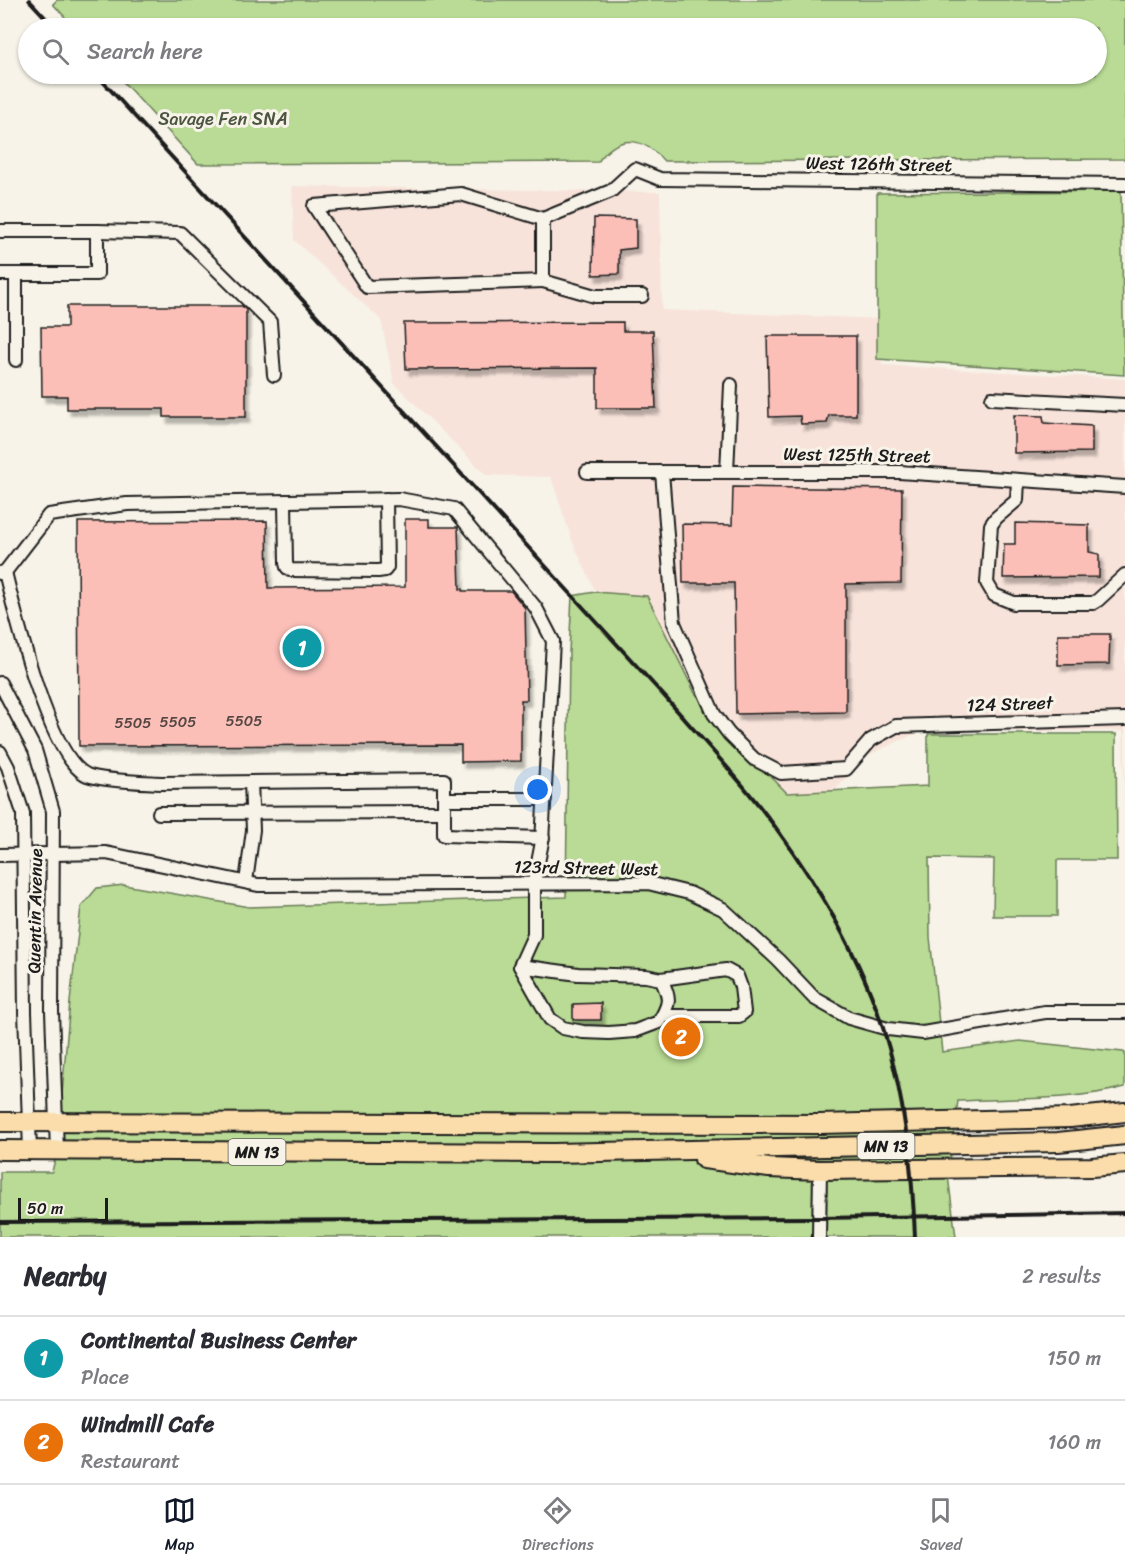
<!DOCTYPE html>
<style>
:root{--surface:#fff;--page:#f7f7f7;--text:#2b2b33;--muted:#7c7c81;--line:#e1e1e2;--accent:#111827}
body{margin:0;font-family:Sriracha,sans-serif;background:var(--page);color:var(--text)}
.scale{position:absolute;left:18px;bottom:15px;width:90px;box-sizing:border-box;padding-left:6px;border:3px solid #1c1c1c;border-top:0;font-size:16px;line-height:21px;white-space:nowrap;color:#1c1c1c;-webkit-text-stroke:4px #f7f3e8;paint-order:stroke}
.you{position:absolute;left:538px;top:790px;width:21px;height:21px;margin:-15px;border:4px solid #fff;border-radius:50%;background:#1a73e8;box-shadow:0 0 0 9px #1a73e833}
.badge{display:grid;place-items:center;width:39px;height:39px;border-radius:50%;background:var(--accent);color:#fff;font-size:20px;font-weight:700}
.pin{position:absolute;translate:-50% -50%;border:3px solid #fff;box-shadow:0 2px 6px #0006}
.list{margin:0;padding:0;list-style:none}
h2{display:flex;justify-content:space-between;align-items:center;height:78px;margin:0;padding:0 24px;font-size:26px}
h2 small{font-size:20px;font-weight:400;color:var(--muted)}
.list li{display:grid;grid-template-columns:39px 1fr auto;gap:18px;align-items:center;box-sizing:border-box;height:84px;padding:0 24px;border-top:2px solid var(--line)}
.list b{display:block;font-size:22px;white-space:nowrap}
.list p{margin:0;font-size:20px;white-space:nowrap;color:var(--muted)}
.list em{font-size:20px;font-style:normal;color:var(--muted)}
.icon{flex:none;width:33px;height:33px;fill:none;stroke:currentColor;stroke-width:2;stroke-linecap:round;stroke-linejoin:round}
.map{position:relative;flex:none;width:1125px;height:1237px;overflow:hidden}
.search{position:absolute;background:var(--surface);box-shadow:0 2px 4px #0004;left:18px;right:18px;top:18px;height:66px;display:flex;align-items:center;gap:15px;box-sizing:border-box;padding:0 21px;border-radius:33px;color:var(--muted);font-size:22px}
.sheet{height:246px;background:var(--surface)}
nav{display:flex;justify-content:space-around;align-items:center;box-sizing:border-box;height:84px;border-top:2px solid var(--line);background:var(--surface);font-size:16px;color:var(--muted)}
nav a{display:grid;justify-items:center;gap:3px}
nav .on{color:var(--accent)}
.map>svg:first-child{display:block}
</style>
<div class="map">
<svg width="1125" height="1237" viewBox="0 0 1125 1237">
<defs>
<filter id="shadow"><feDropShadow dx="3.5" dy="6" stdDeviation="1.5" flood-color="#0004"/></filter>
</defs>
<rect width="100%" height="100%" fill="#f7f3e8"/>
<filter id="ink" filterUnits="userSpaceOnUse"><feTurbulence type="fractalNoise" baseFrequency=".0167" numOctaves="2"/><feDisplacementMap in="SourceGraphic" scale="12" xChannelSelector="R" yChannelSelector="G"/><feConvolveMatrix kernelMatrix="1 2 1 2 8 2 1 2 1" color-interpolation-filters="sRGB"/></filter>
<g filter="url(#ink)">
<path fill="#f8e3da" d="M292 186 660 192 662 310 880 319 882 365 1125 379V816L1123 731H921L869 755 836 789 794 798 729 751 696 695 647 597 597 595 573 543 551 477 486 475 394 383 381 320 294 240Z"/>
<g fill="#b9db95" stroke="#6a7c58" stroke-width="1.5">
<path d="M57 0H1125V159L664 161C642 136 618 134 598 162L198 164 116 74H1096V28H75L53 4Z"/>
<path d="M1121 191 1124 375 877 359V193Z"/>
<path d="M595 592 647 596 695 693 739 744 787 793 928 786V734H1116L1117 860H1057V916H993L994 859 929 858 930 937 942 1052 1020 1041 1123 1052 1125 1053V1087C1073 1101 1012 1098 958 1101L948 1176 956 1237H0V1172H52L57 1151 70 1002 81 907 97 888 124 885 249 907 566 897 569 652 572 596Z"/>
</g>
<g fill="#fbbfb8" stroke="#1c1c1c" stroke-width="1.5" filter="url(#shadow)">
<path d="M594 218 636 219V248L619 250V274L593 275Z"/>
<path d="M67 306H242L246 310V417H164V409H67V396H42L41 327H67Z"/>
<path d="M623 322V331H653L656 408H597V368L406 369 404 323Z"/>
<path d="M767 336H856V415H829L827 423 801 424 800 416 769 417Z"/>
<path d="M1014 415 1043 416 1044 423 1092 426V452L1014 453Z"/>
<path d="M733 487 902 489 901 583 846 584V712L736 714 734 583H683L682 524 732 525Z"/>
<path d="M405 519H429V527H458L460 589H463V591H511L525 608 527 700H521V761L461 762V745L79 746 78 522 267 521 268 588 405 587Z"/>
<path d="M1015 523 1089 525V552L1099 554V577L1003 578 1004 544H1015Z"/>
<path d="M1058 634H1110L1109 664 1058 665Z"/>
<path d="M601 1003V1020H573V1004Z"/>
<path d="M694 1028V1045L667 1046V1029Z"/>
</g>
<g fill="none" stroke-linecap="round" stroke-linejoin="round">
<defs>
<g id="minor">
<path d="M543 219 461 194 314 206 367 287 543 281V219L611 191 635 169 660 179 1125 184"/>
<path d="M0 231H97V274H16"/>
<path d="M97 231 180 233 270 322 274 375"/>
<path d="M0 274H16V360"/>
<path d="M543 281 595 296H642"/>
<path d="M992 398 1125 405"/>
<path d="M587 472H899L1125 487"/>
<path d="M662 472 674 623 714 714 729 734 754 759 781 773 846 769 871 740 896 726 1125 719"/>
<path d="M727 472 731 385"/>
<path d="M1018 480 1017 500 996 518 991 525 987 583 994 595 1014 603H1093L1098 600 1125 575"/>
<path d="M285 501 286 563 287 567 290 570 378 571 385 570 387 567 386 499"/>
<path d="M5 572C15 613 49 758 87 775 103 781 143 782 161 783L444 780V835L543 838"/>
<path d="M0 573 5 572 49 515 127 504 399 499 454 509 536 608 553 641 542 842 534 883V935L520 966"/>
<path d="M0 683 35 750 53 811 52 1011 57 1151"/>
<path d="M0 752 8 767 23 813 25 1012 30 1151"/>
<path d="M444 799H545"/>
<path d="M159 813 444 812"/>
<path d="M0 855 106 853 258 885 648 883 689 893 723 909 778 960 814 998 849 1018 888 1029 923 1033 1045 1012H1125"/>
<path d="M246 882 253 830 251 782"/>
<path d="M520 966 578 974 646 976 661 979C671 999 670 1003 659 1022L635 1031 609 1033 583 1032 563 1028 550 1019Z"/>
<path d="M661 979 726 970 737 976 741 987 744 1012 739 1016H663"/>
<path d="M819 1237 820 1170"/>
</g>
<g id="highway">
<path d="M0 1122 819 1124 1070 1118 1125 1112"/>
<path d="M0 1150 554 1153 1058 1142 1125 1135"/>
<path d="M704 1159 769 1168 820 1170 1092 1167 1125 1164"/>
</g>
</defs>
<use href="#minor" stroke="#1c1c1c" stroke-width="16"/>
<use href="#highway" stroke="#1c1c1c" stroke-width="22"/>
<use href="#minor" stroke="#f7f3e8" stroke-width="12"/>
<use href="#highway" stroke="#faddab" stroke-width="18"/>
<g stroke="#1c1c1c" stroke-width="4">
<path d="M29 0 55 28"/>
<path d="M96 74 666 698C692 728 719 757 744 787 801 856 857 945 884 1031 905 1098 912 1167 915 1237"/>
<path d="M0 1222 819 1218 1125 1213"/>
</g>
</g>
</g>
<g text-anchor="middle" stroke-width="6" stroke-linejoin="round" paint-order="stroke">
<g font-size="15" fill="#544543">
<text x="244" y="726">5505</text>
<text x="178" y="727">5505</text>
<text x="133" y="728">5505</text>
</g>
<g fill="#f7f3e8" stroke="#5e5c59" stroke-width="1.5">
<rect x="857.5" y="1133" width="57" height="26" rx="4.5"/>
<rect x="228.5" y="1139" width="57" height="26" rx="4.5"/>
</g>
<g font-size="16" font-weight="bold" fill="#1c1c1c">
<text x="886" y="1152">MN 13</text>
<text x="257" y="1158">MN 13</text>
</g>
<g font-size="18" fill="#4b5540" stroke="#f7f3e8">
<text x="223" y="125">Savage Fen SNA</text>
</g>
<g font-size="18" fill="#1c1c1c" stroke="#f7f3e8">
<text transform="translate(879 164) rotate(1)" y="6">West 126th Street</text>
<text transform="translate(857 455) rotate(1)" y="6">West 125th Street</text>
<text transform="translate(1010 704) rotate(-2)" y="6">124 Street</text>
<text transform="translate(586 868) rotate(1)" y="6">123rd Street West</text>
<text transform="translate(35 911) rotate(-89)" y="6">Quentin Avenue</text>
</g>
</g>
</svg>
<div class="scale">50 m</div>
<div class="you"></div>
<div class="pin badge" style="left:302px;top:648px;background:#0f9aa8">1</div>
<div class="pin badge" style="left:681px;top:1037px;background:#e8710a">2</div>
<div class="search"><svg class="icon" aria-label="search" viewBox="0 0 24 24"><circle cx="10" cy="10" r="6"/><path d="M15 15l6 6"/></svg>Search here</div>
</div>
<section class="sheet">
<h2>Nearby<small>2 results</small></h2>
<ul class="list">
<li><span class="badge" style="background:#0f9aa8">1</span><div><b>Continental Business Center</b><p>Place</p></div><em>150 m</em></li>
<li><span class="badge" style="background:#e8710a">2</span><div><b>Windmill Cafe</b><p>Restaurant</p></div><em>160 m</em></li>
</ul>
</section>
<nav>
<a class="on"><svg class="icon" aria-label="map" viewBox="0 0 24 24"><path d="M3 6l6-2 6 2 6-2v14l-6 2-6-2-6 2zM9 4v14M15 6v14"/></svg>Map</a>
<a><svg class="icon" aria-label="directions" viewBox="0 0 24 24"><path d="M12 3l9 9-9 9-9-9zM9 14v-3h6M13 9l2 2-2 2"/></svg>Directions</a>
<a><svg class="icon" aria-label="saved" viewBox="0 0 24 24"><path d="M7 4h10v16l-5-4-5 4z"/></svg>Saved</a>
</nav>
